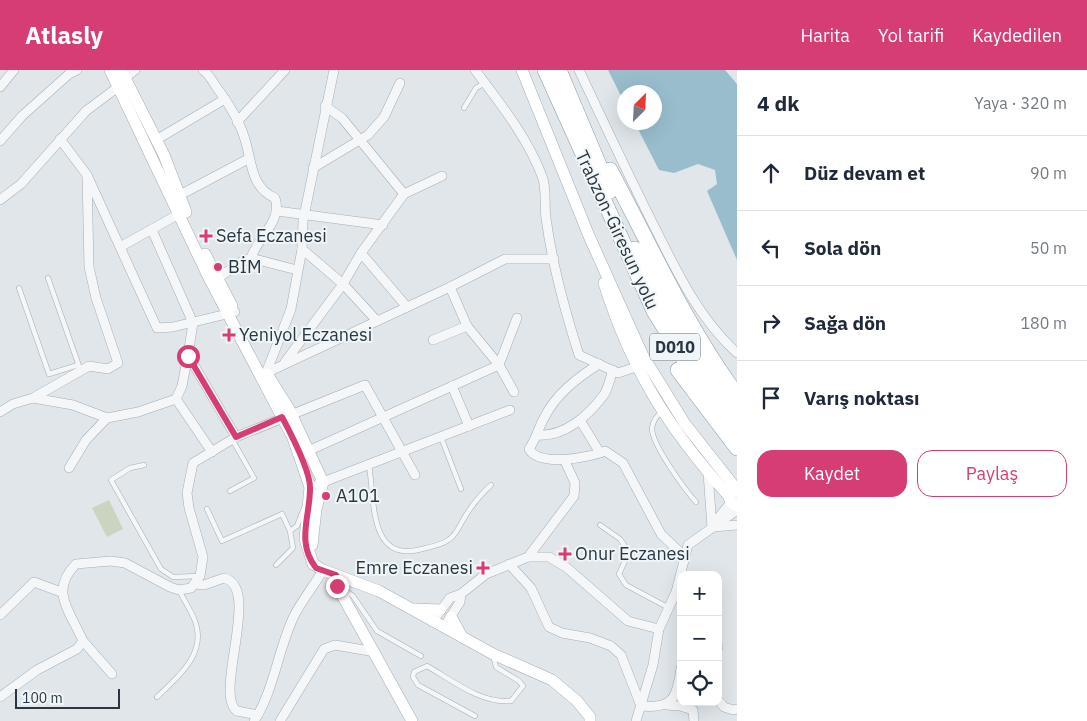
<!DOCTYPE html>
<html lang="tr">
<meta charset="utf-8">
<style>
:root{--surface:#fff;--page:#f6f6f7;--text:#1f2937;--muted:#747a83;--line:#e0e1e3;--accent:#d73d75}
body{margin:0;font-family:"IBM Plex Sans",sans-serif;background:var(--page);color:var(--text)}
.controls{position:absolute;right:15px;bottom:15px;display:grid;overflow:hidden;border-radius:10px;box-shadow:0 5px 20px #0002}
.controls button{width:45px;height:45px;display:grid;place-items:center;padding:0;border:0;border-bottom:1px solid var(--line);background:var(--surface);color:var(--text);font:25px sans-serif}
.compass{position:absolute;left:617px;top:15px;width:45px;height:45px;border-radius:50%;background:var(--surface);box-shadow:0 5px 20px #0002;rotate:24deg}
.scale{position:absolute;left:15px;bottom:12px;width:105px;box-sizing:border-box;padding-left:5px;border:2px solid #283743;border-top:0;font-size:14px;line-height:18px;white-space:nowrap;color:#283743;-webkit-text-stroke:4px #f0f5f7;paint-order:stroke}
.stop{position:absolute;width:15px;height:15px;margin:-11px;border:4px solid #d73d75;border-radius:50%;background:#fff}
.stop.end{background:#d73d75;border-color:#fff;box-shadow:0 1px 5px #0008}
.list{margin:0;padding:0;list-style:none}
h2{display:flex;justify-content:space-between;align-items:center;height:65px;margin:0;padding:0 20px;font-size:21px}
h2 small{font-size:16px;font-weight:400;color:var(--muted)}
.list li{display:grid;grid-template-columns:32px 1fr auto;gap:15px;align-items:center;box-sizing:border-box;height:75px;padding:0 20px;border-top:1px solid var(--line)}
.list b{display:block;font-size:19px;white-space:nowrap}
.list em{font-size:16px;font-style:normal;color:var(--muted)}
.actions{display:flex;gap:10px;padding:15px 20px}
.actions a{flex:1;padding:11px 0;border:1px solid var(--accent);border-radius:15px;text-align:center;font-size:18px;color:var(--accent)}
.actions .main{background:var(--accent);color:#fff}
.icon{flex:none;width:28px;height:28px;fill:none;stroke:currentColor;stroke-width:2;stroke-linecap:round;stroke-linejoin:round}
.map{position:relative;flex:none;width:737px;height:651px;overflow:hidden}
header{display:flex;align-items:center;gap:30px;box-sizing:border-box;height:70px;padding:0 25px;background:var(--accent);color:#fff}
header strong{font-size:24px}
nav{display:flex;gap:28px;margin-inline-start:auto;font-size:18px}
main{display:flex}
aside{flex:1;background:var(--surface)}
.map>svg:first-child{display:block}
</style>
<header>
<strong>Atlasly</strong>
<nav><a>Harita</a><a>Yol tarifi</a><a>Kaydedilen</a></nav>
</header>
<main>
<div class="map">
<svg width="737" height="651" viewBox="0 0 737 651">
<rect width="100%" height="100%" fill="#e0e6ea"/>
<path fill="#cad5c1" d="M109 430 123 459 107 467 92 438Z"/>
<path fill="#99bdcd" d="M608 0H725L737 14V190L707 121 717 114 715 100 698 94 674 103 659 100 635 53 654 52V22H624V32Z"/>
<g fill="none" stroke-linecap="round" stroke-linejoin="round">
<defs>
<g id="lane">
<path d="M464 38 476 18 485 13"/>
<path d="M48 208 79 296"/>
<path d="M19 218 49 304 78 295"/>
<path d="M662 342C656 346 653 351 652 358 651 373 685 420 696 432"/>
<path d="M441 367 461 419"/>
<path d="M144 395 130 398 111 410 161 499 173 507 200 506"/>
<path d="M369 396C375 427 368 491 418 480 429 477 445 475 453 466 457 462 460 455 463 450 471 436 480 425 491 415"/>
<path d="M230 421 254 408 232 369"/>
<path d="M207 439 222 471 282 444 290 461 297 456 304 438"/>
<path d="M600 455 620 469 629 482 619 504 626 515 669 538"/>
<path d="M276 495 293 478 290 461"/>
<path d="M340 517 353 526 377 561 421 586"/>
<path d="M157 627C178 607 207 584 195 551 191 541 184 530 179 520"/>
<path d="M475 646 418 615 413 607 414 602 427 596C452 610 481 634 511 631L523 616 519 611 496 597 493 585"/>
</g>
<g id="street">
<path d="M203 0C209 4 213 12 217 18 229 34 241 53 246 73 252 95 252 118 275 128 283 151 257 168 251 188"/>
<path d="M475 0C500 33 527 67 542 106 547 118 544 135 546 148 552 194 565 241 579 285L618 303 636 297"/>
<path d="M579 0C603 51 627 102 652 152 675 198 698 248 737 283"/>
<path d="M125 8 135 0"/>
<path d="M0 17 14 0"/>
<path d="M325 36 342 48 404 124"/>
<path d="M237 52 285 0"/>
<path d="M60 69 87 105 157 258 173 257 235 242"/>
<path d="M156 70 225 29"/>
<path d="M0 71 22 46 69 4 77 0"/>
<path d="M313 98 368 65 384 47 400 13"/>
<path d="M180 125 248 89"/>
<path d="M0 130 21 114 86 41 118 17"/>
<path d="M277 141 383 155"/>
<path d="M152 160 193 253 188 285 236 367"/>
<path d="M120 177 179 144"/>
<path d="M302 179 343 214 377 251"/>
<path d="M361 183 404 124 442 106"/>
<path d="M218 208 241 192 251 188 297 200"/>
<path d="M450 217 467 256 499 295 514 322"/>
<path d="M433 270 467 256"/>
<path d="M285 292 343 214 361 183 407 237"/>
<path d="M599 294C577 308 556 324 544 348 538 359 536 369 529 379 539 397 589 388 605 381L623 393 661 464 685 487"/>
<path d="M266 303 450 217 505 189H554"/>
<path d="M266 303 291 239 302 179 303 151 334 0"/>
<path d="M452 316 469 356"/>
<path d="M33 328 73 335 107 348 138 342 176 329 182 316 188 285"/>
<path d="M176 329 212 382"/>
<path d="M0 342 13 334 33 328 89 296 108 299 118 293 96 228 89 197 87 105"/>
<path d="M580 350 600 383"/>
<path d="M538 365C564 367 588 346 603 326 608 320 610 308 613 300"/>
<path d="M308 381 499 295 517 248"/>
<path d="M69 398 86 370 107 348"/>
<path d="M708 403 712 457"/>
<path d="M318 414 510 340"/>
<path d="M715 452 737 425"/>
<path d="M714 457 737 455"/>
<path d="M528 487 574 426 575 413 564 389"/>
<path d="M509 494 531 518 549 557 562 563 590 568 611 576 621 585 641 636"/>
<path d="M196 514 204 515 224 508C262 517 213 624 237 641L258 645"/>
<path d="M0 545 34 512 61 522"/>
<path d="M432 552 450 528 461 524 486 504 528 487H549L566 497 628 551 659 559"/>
<path d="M447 552 460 532 461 524"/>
<path d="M83 571 112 604"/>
<path d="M718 576V578"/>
<path d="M0 627 37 600 77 579 83 571C70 541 49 521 76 494L111 491 125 493 170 517 179 520 191 518 200 506 203 487 189 438 187 423 193 393 236 367 365 315 415 405"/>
<path d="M718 630 724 637 733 640 737 639"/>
<path d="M666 635 680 636 693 640 694 651"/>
<path d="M641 636C673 639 677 628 681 598"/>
<path d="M254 651C274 621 278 579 294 546 302 530 314 516 323 500"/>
<path d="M280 651 324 579 335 575 375 582"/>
<path d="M636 651 653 595 659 559 676 522 688 475 737 440"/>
</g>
<g id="secondary">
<path d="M110 0 208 206 293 368 310 417 305 469 313 494 323 500 379 521 493 584 552 610 577 631 590 647V651"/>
<path d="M121 0 164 85 186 142"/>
<path d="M522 0 589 166 643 286 685 354 737 420"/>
<path d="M205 184 232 236"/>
<path d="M604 213C631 299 668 358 728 425L731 432 737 436"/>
<path d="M267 304 289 339 323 412 316 439 312 475"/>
<path d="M336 505 337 516 412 651"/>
<path d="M414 539 440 540"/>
<path d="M451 547 462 567"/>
</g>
<g id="highway">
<path d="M545 0 654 241 696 309 737 361"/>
<path d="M559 0 610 121"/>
<path d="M610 100C651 176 685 255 737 325"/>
<path d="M635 179C664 237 695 293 737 343"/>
<path d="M678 300 737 378"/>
</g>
</defs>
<use href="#lane" stroke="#a5aeb5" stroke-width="5.5"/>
<use href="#street" stroke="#a5aeb5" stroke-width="10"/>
<use href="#secondary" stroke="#a5aeb5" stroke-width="12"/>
<use href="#highway" stroke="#8797a2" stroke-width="16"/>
<use href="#lane" stroke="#f4f6f8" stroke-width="4.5"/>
<use href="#street" stroke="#f4f6f8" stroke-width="9"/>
<use href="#secondary" stroke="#fff" stroke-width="11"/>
<use href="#highway" stroke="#fff" stroke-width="15"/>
</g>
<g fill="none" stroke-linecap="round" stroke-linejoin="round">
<path stroke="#d73d75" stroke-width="6" d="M188 286 236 367 282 347C290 362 311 403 310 419 310 446 296 473 316 498L336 505 337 516"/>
</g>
<g fill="#d73d75" stroke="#f0f5f7" stroke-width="2">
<path d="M203.5 158.5h5v5h5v5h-5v5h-5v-5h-5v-5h5z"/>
<circle cx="218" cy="197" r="5"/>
<path d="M226.5 257.5h5v5h5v5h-5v5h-5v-5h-5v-5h5z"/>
<circle cx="326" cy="426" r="5"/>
<path d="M562.5 476.5h5v5h5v5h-5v5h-5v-5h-5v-5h5z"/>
<path d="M480.5 490.5h5v5h5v5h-5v5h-5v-5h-5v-5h5z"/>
</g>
<g text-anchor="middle" stroke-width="4" stroke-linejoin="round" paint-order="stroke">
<rect fill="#f0f5f7" stroke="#647079" stroke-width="1" x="650" y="263.5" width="50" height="27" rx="4"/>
<g font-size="16" font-weight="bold" fill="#283743">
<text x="675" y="283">D010</text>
</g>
<g font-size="18" fill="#283743" stroke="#f0f5f7">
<text transform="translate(617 160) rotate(65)" y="6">Trabzon-Giresun yolu</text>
</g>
<g font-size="18" fill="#283743" stroke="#f0f5f7" text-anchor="start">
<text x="216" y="172">Sefa Eczanesi</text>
<text x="228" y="203">BİM</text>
<text x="239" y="271">Yeniyol Eczanesi</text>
<text x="336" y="432">A101</text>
<text x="575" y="490">Onur Eczanesi</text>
<text x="473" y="504" text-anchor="end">Emre Eczanesi</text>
</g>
</g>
</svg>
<div class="controls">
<button>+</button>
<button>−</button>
<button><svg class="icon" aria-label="locate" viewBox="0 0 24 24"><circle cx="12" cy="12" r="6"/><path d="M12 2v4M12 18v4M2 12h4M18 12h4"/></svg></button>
</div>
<svg class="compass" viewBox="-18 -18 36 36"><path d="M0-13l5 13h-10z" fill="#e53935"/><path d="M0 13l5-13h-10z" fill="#747a83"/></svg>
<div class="scale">100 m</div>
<div class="stop" style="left:188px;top:286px"></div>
<div class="stop end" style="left:337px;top:516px"></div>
</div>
<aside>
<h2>4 dk<small>Yaya · 320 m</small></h2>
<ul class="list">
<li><svg class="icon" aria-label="ahead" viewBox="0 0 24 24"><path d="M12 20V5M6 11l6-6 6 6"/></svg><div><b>Düz devam et</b></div><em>90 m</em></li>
<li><svg class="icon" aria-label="left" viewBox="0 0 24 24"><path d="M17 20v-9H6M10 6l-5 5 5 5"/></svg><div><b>Sola dön</b></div><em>50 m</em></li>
<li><svg class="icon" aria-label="right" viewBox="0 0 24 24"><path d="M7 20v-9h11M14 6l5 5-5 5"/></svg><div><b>Sağa dön</b></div><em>180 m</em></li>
<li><svg class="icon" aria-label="arrive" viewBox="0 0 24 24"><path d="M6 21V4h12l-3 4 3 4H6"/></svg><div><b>Varış noktası</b></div></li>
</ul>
<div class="actions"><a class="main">Kaydet</a><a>Paylaş</a></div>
</aside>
</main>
